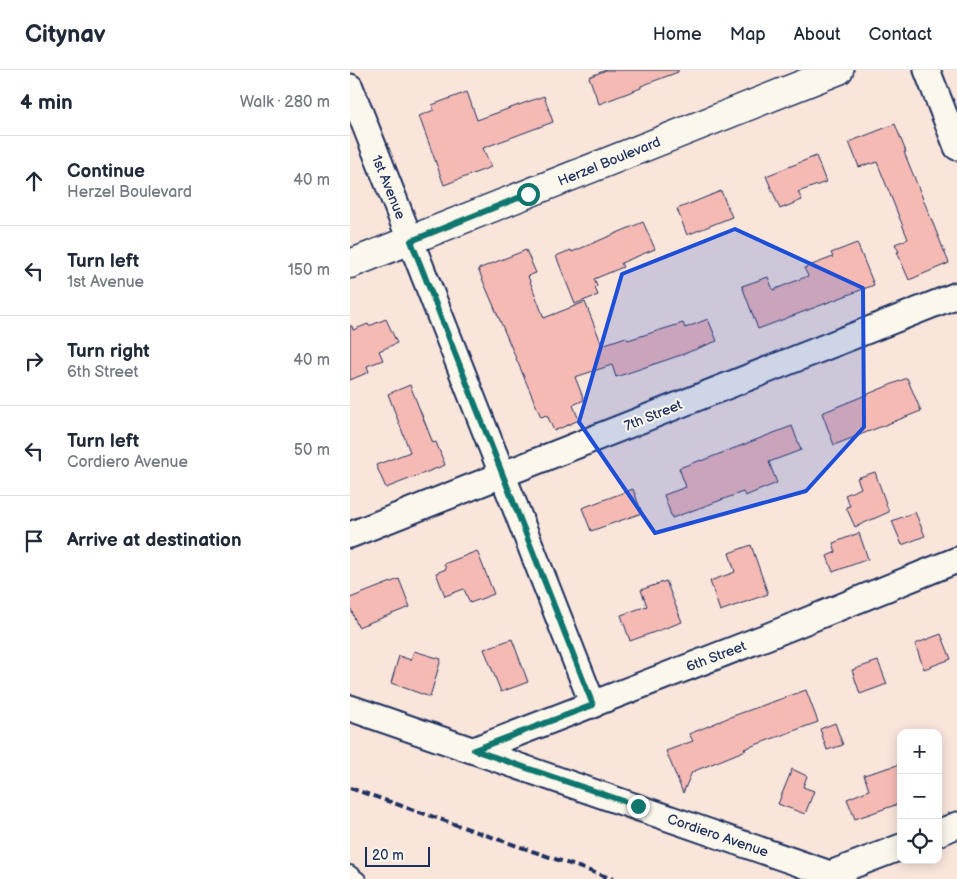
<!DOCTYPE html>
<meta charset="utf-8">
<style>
:root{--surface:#fff;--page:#f2f2f3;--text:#1f2937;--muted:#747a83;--line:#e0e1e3}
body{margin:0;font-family:"Balsamiq Sans",sans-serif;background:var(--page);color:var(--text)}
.controls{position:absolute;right:15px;bottom:15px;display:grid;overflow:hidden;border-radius:10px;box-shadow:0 2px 12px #0003}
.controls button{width:45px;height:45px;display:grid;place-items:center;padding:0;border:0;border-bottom:1px solid var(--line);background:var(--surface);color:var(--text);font:25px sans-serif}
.scale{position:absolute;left:15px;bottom:12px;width:65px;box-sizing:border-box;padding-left:5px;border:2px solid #1b2f5e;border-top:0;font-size:14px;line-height:18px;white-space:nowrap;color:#1b2f5e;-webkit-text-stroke:4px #fbf7ec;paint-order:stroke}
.stop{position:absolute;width:15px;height:15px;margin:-11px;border:4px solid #0f766e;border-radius:50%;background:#fff}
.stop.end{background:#0f766e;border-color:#fff;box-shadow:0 1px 5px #0008}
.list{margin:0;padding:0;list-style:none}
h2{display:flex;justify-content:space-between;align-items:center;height:65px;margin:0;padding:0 20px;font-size:21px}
h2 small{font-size:16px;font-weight:400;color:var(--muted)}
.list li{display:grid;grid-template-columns:32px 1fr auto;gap:15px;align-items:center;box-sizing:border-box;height:90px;padding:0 20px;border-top:1px solid var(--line)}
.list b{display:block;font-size:19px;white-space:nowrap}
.list p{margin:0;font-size:16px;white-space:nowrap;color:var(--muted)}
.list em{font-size:16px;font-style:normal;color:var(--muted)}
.icon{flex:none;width:28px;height:28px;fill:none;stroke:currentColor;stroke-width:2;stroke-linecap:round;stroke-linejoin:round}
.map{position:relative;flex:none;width:607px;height:809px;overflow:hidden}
header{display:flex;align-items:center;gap:30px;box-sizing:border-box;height:70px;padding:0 25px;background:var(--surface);border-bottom:1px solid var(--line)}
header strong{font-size:24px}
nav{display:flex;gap:28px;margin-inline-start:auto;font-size:18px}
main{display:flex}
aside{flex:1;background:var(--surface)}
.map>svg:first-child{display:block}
</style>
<header>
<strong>Citynav</strong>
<nav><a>Home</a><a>Map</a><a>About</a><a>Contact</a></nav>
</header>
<main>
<aside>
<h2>4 min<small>Walk · 280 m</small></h2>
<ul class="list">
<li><svg class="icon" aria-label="ahead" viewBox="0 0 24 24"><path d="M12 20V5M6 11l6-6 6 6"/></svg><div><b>Continue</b><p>Herzel Boulevard</p></div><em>40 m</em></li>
<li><svg class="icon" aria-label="left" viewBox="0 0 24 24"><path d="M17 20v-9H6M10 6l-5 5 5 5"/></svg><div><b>Turn left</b><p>1st Avenue</p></div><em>150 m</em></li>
<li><svg class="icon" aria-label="right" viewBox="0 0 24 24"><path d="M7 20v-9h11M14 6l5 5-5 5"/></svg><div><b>Turn right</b><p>6th Street</p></div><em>40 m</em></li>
<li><svg class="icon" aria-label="left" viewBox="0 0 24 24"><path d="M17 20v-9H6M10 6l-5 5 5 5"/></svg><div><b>Turn left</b><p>Cordiero Avenue</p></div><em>50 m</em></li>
<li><svg class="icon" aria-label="arrive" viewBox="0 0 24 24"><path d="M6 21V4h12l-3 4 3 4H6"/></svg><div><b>Arrive at destination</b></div></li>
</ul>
</aside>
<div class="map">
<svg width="607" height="809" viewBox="0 0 607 809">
<rect width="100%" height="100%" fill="#fae5db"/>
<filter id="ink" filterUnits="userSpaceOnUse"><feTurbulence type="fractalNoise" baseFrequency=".02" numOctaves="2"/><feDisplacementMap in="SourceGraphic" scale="10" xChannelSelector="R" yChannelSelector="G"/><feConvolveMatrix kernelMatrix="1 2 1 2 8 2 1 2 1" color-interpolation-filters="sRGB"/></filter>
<g filter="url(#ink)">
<g fill="#f6bab4" stroke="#1b2f5e">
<path d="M256 0H328V2L291 16V18L249 34 239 7Z"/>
<path d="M117 22 127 50 194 26 203 52 133 78 141 97 94 115 69 46 84 40 82 35Z"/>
<path d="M545 54 556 82H554L599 193 559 210 547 182H549L545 174 558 169 527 92 522 94 521 93 509 97 499 72Z"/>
<path d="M466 86 476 112 448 122 452 130 430 139 416 106Z"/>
<path d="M371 121 382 147 337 165 327 139Z"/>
<path d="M293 152 305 179 271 193 273 197 244 209 247 216 245 218 248 225 225 234 206 186 221 180 222 182Z"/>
<path d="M507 173 524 215 408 259 392 216 418 207 423 220 458 206 454 198 483 187 481 183Z"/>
<path d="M176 180 186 203 178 206 194 248 235 232 252 275 276 267 278 270 333 253 335 258 358 249 367 271 331 285 266 307 262 295 225 307 234 330 223 335 229 350 204 361 197 345 191 347 128 199Z"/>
<path d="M36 249 47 273 29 281 33 290 17 296 19 302 0 310V256H2L3 260 18 254 19 256Z"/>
<path d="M557 308 571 341 484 375 472 343Z"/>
<path d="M60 315 83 373 86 372 95 395 36 418 26 395 60 382 38 324Z"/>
<path d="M442 356 451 380 419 392 427 413 395 426 393 422 322 448 314 425 336 417 329 398 351 390V391Z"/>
<path d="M525 402 539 442 505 457 496 437 500 436 495 425 511 418 507 408Z"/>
<path d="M283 419 292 443 241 461 232 438Z"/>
<path d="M565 442 575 466 552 475 542 451Z"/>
<path d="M509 463 518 489 483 502 477 486 486 482 483 473Z"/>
<path d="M401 475 418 524 370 541 360 511 385 502 379 483Z"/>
<path d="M127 481 144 524 120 533 114 519 95 526 86 503 96 499 94 494Z"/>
<path d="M49 509 60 537 8 557 0 537V528Z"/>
<path d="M316 511 332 552 280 571 271 545 297 536 291 520Z"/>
<path d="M591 564 601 589 574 599 565 574Z"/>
<path d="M162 569 178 612 151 622 134 579Z"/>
<path d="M64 581 91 589 80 627 41 613 49 586 61 590Z"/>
<path d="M528 591 537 614 510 624 502 600Z"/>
<path d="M456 620 468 652 394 679 396 680 342 702 333 723 316 681 343 671 339 664 380 647Z"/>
<path d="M485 653 493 675 477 680 470 659Z"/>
<path d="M551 694V733L505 749 497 729 519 720 514 705Z"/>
<path d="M442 699 457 706 453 717 464 721 455 744 428 734Z"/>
</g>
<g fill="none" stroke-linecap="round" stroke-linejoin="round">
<defs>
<path id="lane" d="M0 802 9 809"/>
<g id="street">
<path d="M577 0 607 77"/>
<path d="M0 17 243 635"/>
<path d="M0 465 607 225"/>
<path d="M0 638 480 804 551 777"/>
<path d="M124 680 416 567 607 490"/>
<path d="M588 763 607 755"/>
</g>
<path id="secondary" d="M0 194 489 0"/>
</defs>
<use href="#lane" stroke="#1b2f5e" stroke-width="16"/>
<use href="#street" stroke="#1b2f5e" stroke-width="29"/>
<use href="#secondary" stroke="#1b2f5e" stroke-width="31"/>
<use href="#lane" stroke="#fbf7ec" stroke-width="12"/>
<use href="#street" stroke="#fbf7ec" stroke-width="25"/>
<use href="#secondary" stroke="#fbf7ec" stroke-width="28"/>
<path stroke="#1b2f5e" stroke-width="4" stroke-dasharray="8 4" stroke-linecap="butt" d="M0 718 263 809"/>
</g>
</g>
<g fill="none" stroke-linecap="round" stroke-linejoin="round" filter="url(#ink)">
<path stroke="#0f766e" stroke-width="6" d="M178 124 61 171 243 635 124 680 288 736"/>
</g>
<path fill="#1d4ed8" fill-opacity="0.2" stroke="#1d4ed8" stroke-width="4" stroke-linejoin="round" d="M385 159 513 218 514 357 456 421 305 463 229 352 272 204Z"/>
<g text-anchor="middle" stroke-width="4" stroke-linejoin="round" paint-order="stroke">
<g font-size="14" fill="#1b2f5e" stroke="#fbf7ec">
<text transform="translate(259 91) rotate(-22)" y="5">Herzel Boulevard</text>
<text transform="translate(39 117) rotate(68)" y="5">1st Avenue</text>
<text transform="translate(303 345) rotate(-22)" y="5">7th Street</text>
<text transform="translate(366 586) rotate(-21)" y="5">6th Street</text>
<text transform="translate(368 765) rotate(19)" y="5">Cordiero Avenue</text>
</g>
</g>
</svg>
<div class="controls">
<button>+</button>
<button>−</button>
<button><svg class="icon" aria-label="locate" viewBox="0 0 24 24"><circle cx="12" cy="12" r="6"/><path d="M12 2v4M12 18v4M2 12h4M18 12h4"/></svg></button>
</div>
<div class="scale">20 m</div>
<div class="stop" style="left:178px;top:124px"></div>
<div class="stop end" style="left:288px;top:736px"></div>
</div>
</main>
